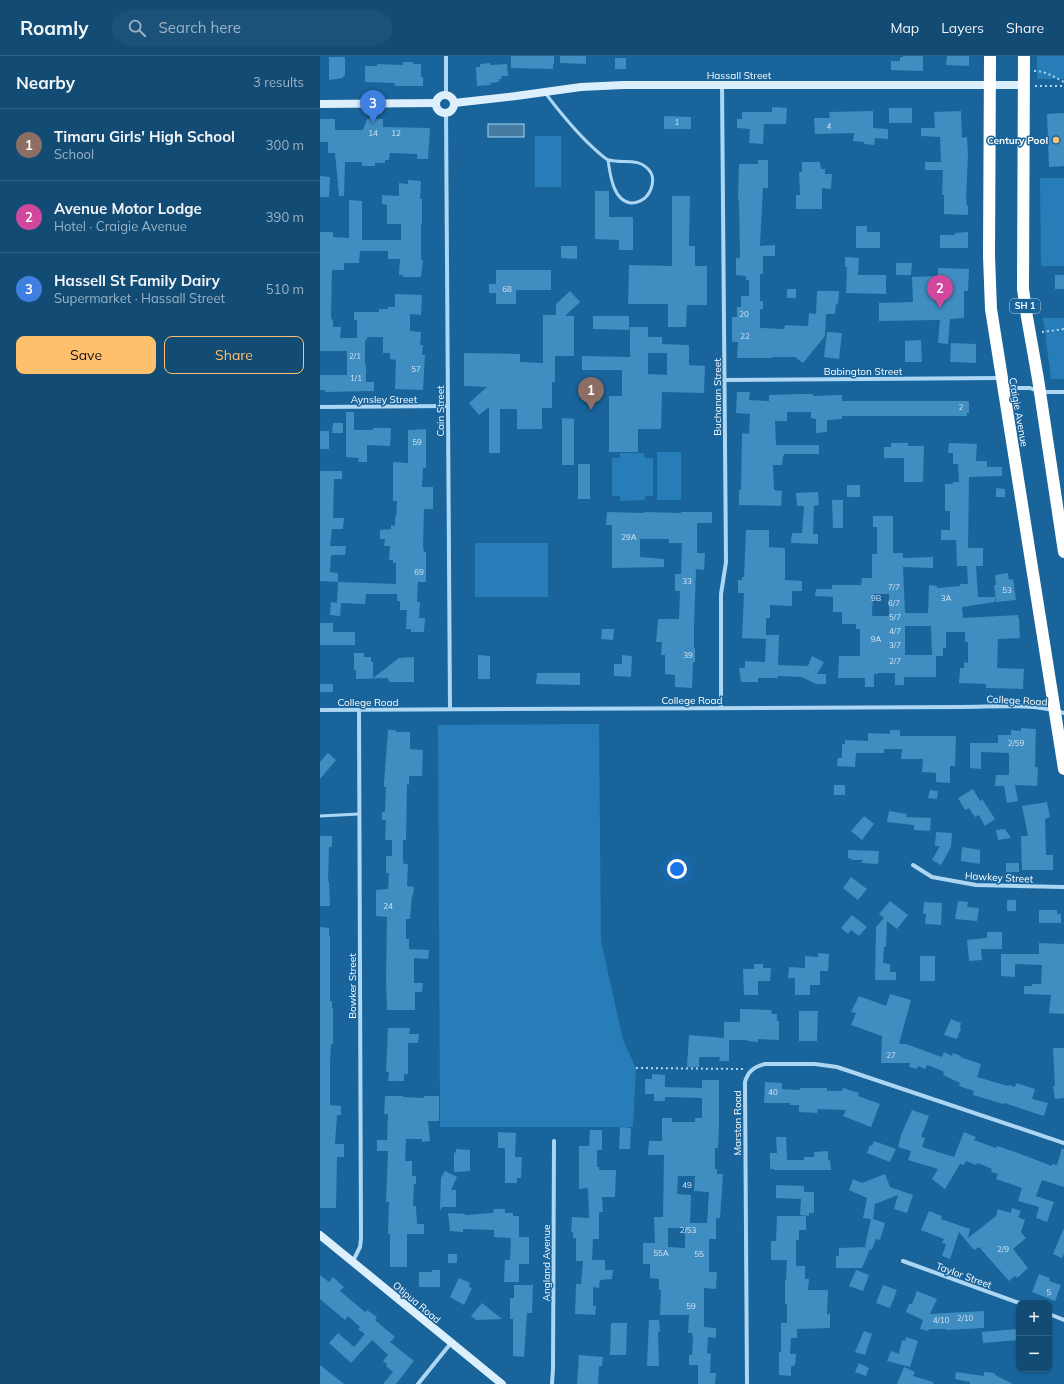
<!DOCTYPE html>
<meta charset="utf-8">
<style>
:root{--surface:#124b74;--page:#1b5279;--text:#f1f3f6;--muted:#9cb3c5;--line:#316386;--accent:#ffc06e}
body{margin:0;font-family:Mulish,sans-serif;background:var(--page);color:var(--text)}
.controls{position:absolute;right:12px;bottom:12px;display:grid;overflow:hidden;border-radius:8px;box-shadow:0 1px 3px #0004}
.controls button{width:36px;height:36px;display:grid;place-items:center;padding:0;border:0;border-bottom:1px solid var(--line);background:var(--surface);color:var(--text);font:20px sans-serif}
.you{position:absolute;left:357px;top:813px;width:14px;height:14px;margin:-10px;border:3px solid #fff;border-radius:50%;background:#1a73e8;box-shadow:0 0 0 6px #1a73e833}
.badge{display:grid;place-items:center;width:26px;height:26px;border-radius:50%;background:var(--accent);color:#fff;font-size:13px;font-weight:700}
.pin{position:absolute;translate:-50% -33px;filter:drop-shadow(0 1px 2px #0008)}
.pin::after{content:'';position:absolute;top:21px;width:14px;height:12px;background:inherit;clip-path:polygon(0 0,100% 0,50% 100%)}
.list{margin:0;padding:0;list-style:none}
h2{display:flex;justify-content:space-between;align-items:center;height:52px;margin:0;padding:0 16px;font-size:17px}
h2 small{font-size:13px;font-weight:400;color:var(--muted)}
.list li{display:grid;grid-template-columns:26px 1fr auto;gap:12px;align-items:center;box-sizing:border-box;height:72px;padding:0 16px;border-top:1px solid var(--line)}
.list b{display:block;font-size:15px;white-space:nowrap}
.list p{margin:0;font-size:13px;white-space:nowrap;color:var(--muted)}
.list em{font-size:13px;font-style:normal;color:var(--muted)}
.actions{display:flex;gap:8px;padding:12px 16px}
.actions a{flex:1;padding:9px 0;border:1px solid var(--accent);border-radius:8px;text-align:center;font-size:14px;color:var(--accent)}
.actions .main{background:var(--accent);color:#111}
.icon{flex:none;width:22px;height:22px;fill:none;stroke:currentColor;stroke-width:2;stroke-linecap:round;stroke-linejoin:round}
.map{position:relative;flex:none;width:744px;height:1328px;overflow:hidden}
header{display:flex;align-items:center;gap:24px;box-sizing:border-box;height:56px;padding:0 20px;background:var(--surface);border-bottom:1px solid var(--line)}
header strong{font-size:19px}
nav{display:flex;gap:22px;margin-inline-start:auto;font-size:14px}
.search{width:280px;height:36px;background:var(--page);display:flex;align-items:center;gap:10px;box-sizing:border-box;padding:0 14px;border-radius:22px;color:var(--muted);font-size:15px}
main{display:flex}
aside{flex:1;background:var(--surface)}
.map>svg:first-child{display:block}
</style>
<header>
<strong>Roamly</strong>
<div class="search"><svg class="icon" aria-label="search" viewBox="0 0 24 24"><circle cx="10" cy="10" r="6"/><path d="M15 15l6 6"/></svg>Search here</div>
<nav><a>Map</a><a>Layers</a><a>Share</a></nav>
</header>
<main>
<aside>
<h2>Nearby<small>3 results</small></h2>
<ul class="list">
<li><span class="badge" style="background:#8d6e63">1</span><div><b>Timaru Girls' High School</b><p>School</p></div><em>300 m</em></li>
<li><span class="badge" style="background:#d1479c">2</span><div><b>Avenue Motor Lodge</b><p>Hotel · Craigie Avenue</p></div><em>390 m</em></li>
<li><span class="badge" style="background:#3f7fe0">3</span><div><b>Hassell St Family Dairy</b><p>Supermarket · Hassall Street</p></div><em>510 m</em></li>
</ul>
<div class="actions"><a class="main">Save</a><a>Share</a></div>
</aside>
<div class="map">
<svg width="744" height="1328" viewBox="0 0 744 1328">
<rect width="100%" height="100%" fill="#18649b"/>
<g fill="#277db7">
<rect x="717" y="0" width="27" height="23"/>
<rect x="215" y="80" width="26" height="51"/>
<path d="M720 122H744V210H721Z"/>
<path d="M723 262H744V323H731Z"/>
<rect x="337" y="396" width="24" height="48"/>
<path d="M300 397H324L325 402H333V440H325V444L300 445V440H292V402H300Z"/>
<rect x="155" y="487" width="73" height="54"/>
<path d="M279 668 281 885 303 984 316 1012 313 1071H120L118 669Z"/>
</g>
<rect fill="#467ba1" stroke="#a0d3f4" x="168" y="68" width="36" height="13"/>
<g fill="#408dc1" fill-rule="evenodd">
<path d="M191 0H234V8H233V13L191 12Z"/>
<path d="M240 0H266V8L240 7Z"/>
<path d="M583 0H603V15L571 14V5H580V1H583Z"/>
<path d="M627 0H649V10L626 9Z"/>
<path d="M9 1H25V20H23V22L9 24Z"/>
<rect x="295" y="2" width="11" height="11"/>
<path d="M83 6H93V8H101V21H103V30H75V28L73 27 45 26V10H57V8L83 9Z"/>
<path d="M170 7V9L187 8 188 20H181L182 23H179V26L170 27 171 29 157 30 156 11H160V8Z"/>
<path d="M452 51 467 52 466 68H444L443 88 429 87 430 73 417 72V63H422V56H452Z"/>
<rect x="569" y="52" width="23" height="15"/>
<path d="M553 55V72L568 73V83L555 82 554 89 544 88V86L533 85 534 77 495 78 494 62H510L509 56Z"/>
<path d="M641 55 642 82 647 81 648 100 646 143 647 150H648V159L624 158V139H622L623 114H605V106H621L620 81 601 80V72H615L614 56Z"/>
<path d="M744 57V110L729 111 727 58Z"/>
<path d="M344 60 371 61V73H344Z"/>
<path d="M0 63H15V74H43L47 63H63V71L110 72 108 103H97V98L70 97 69 104H65V107H55V110H42V106H25L24 140H19L15 97H8V86H0Z"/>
<path d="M438 104H448V132H443L440 190 455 189V200H443V218H440V245H443V253H440V272L464 273 465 269 488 270 489 257 496 258 497 235H519L518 248H516L515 258H507L506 259 505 280 483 307 475 301H452V302H417L418 286H412V261H417V251H421V240H429V224H426V220L416 219V202H420L419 145 418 144 419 108H438Z"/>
<path d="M482 106H500L501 113H505V118H512L511 133 502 132V153H476V139H480L479 116H482Z"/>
<path d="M0 120 10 121 9 141H0Z"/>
<path d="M88 124 101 125 100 143H102V168H101V204H103L101 221H83V219H79L80 203H68V195H40L39 207H24V214H12L11 261 12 264H13V271H21L20 282H37V264H34V256H59V253H68V251H75V238L102 239 101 259 90 258V275L101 276 100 289H103L102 299H105L103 334 75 333 76 304 70 303V297H63V281H47V284H45V309H46V326H54V335L5 336V334H0V319H27V295H0V176H13V181L29 182V144L42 145V184H81V168H67V149L62 148V139L79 140V127L88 128Z"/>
<path d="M275 135H289V161H313V194H299V184L275 183Z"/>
<path d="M352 140H370L369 190H375V210H387V249H367L366 271H348V248H308L309 209 352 210Z"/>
<path d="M536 170H547V176H560V192H536Z"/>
<path d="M648 176V192H620V179H635V177Z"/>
<path d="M241 190H257V203L241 202Z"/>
<path d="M525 201 539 202 538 219H566V238L526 237 527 211H525Z"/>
<path d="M576 207H592L591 219H576Z"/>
<path d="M618 212 649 213 648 235H644V262L630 263 628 288 618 287 620 264 559 265V247L593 246 592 221 618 220Z"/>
<path d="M176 214H231V234H196V248H176V237H169V228H176Z"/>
<rect x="735" y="219" width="9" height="14"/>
<rect x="467" y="233" width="9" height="9"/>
<path d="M250 235 260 246 245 260H254V300H235V326H232V352H222V373H197V353H180V397H169V351L159 359 149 347 167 331 144 330V297L200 298V306L223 307V259H236V248Z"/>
<path d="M273 260H309V274L273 273Z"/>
<path d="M310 271H328V281H342V288L369 289V309L385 310 384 337 342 336 341 373H318V396H289V340H302V314H262V300L310 301ZM328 297H347V319L328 318Z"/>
<path d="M507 276 522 277 519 303 504 301Z"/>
<path d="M601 284 602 306H585V285Z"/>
<path d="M631 287 656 288V307L630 306Z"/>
<path d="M417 336H430L429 344 449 345V339L480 338H493V340L522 339V345H649V357H647V360H522V363L507 364V376L496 377V363L491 362V356H467V365H455L456 389H499V398H464V400H463L462 409H453L454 434 462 435 461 450 419 449V434H421L422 377 429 378 430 358 416 357Z"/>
<path d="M26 356H34V374H53V372H71L70 390 47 389V406H38L39 402 26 401Z"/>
<path d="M242 362 254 363V409H242Z"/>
<path d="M13 367H23V377H12Z"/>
<path d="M106 373V412H103L102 431H113V453H104L103 490 104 496H106V526H98L97 546H100L99 562H105L104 576H91V573H86L87 554H80V545H77V538H46L45 548 21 547 20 560 10 559 11 546 17 547 18 526 76 528V507H73V504H69L70 490H64L65 483H60V474L71 473V469L75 470V461H76L77 445H73V406L88 407V374Z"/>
<rect x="0" y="375" width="9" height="18"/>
<path d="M571 387H588V390H604L603 426H584V402H564V391H571Z"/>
<path d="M629 387 657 388 656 405H667V411H682V420L649 421 648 492H663V510H656L658 541H675V546L642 551 643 562 698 559V562H699L700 582 678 583 677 612 704 613 703 633 666 632V628L639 627 640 612H644V606L648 607V586H645V576H626V592H623V600H616V621H584V629H575V617H558V618H554V631H545V622H518L519 600H540V573H536V568H522V556H513V541L495 540 496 533H512V529H541L542 522H552V498H557V471H553V460H573V497H583V502L613 501V512L583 511 585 557H608L609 529 617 530V532L640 530V528H648L647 510H637L636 484H621V474H630V455H625V428H633V426H639L638 408H633V397H628ZM553 538H569V560H552ZM585 570H611L612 599H585Z"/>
<rect x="258" y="408" width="12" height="35"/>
<path d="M0 415H22V423H14L13 462H24L23 473H12L10 490H26L25 499H11L10 516 18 517V526L0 525Z"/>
<rect x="527" y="429" width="13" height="12"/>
<path d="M676 432 685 433V441H676Z"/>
<path d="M498 436 499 449 494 450 493 478H498V488L471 487 472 477H482L484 450H477L476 437Z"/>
<path d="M512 444H523V472H513Z"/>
<path d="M287 456 324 457V456L361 457V456H392V467H377V497H385L384 514 376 513 374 571V592H375V606H373L372 632 355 631V619L345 618V599H341L342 586H336L338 563H359L360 535H355V518H361L362 487H349V483H320V501L344 503V511L292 512V469H286Z"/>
<path d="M426 474H449V491L465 492V524L482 525V535H472V550L450 549V562H446V579H459L458 609 488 610 492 600 504 606 497 618H506V628H496L482 621 458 620V622H438V626H421L419 612H425V605L445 606 446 583 422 582 424 537H418V524H422V521H424Z"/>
<path d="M688 517 689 524 693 523 696 544 676 546 674 529H676L675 519Z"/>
<path d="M0 567H13V576H35V589H0Z"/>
<path d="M282 573H294L293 584 281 583Z"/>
<path d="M34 597H44V601H51V606H53V622L79 602 94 601V626H69L68 622 36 623V614H34Z"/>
<path d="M158 599 170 600V623H158Z"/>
<path d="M302 599 312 600 311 621 294 620V608H302Z"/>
<path d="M217 617H260V629L216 628Z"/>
<rect x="0" y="628" width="13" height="8"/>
<path d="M701 672 716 673 715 711H718L717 730 695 729 698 745 687 747 684 730H675L676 719H689V697L661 696V713L650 712V687H678V679H691V674L701 675Z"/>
<path d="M68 674H76V676H90V693L103 694 102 720H89V729L87 728 86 784H83V805L84 808H88L87 830 94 831 93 839H92L90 863H86V883H89V893L109 894 108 903 94 902V927H103L102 936H95V954H67L66 923 67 861 56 860V834L68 833 69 817H66V800H72V784H65L66 764H62V756H65L66 731H64V727Z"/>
<path d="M570 674H580V680H636L635 710H630V727L616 726V717L602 716 603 703H581L582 693H564V697H536L535 711 517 710 518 702H522V688H525V684L548 685V677L570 678Z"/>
<path d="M8 697 16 704 0 723V706Z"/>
<rect x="514" y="729" width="11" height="10"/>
<path d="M653 733 660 745 662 743 675 763 665 770 659 759 655 761 649 752 645 754 638 742Z"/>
<path d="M610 734 618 735 617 743 608 742Z"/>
<path d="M727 746 730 761 725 763 726 799H733V814H702L701 780H708L702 750Z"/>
<path d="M569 755 587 758 586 761 611 762 610 775 594 774V770L593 769 567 766Z"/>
<path d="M544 760 554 768 542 784 531 775Z"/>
<path d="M685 773 691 782 678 784 676 774Z"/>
<path d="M616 776 632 777 631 791 621 809 612 804 620 790H615Z"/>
<path d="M0 780H12V791H9L8 825H9L10 850H0Z"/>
<path d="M642 791 660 794V808L641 805Z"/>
<path d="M528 794 559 795 558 808 541 807 543 804H531L532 803 528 802Z"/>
<rect x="686" y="807" width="13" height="9"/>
<path d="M531 821 547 833 538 844 523 832Z"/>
<rect x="687" y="844" width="9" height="11"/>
<path d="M570 845 588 859 577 873 567 865 566 891H564L563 907 570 908V916H576V924H555L556 871 564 862 559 858Z"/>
<path d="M638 845 648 846 647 851 659 852 657 865 635 863Z"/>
<path d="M604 846 622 847 621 869 605 868 606 858H603Z"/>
<path d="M719 854H737V858H741V867H719Z"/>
<path d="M532 859 547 871 539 880 531 874 528 878 521 872Z"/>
<path d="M0 871 9 872V880H10V945H12V952H13V988H11L10 1006V1049L21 1050V1059H17L15 1088H24V1101H17L16 1152H0Z"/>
<path d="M667 876H682V893H661L662 904 649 905 647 884 667 882Z"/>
<path d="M719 887 744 888V958L729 957 731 939 704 938V930H712V928H721L722 909 695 908V921L681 920V898H719Z"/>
<path d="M498 897 509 898 508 915H500V929H490V939H475V922H468L469 911 485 912V900L498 901Z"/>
<rect x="600" y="900" width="15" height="25"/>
<path d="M434 908H443V912H451L450 925H438V939H424L423 913H434Z"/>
<path d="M570 938 591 944 579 988H586L622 1001 624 996 632 1000 633 997 641 1000 640 1001 661 1008 657 1021 688 1030 689 1029 695 1031 696 1027 715 1033 712 1043 728 1047 724 1060 684 1047 683 1048 653 1039 654 1035 639 1030 640 1027 623 1019 624 1017 623 1015 607 1009 605 1013 598 1010 597 1013 589 1011 590 1007H561L562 980 531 969 536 957 531 956 539 940 566 950Z"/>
<path d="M420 953 451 954 452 958H457V965H459V984L438 983V986L427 985V984H409V1005H399L400 1001H379V1011H367L369 979 404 982V966H420Z"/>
<path d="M479 955H498L497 985H479Z"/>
<path d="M631 963 641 967 640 971 641 972 637 983 624 979Z"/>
<path d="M68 972H90L89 978H99L98 987H88V1018H84V1025H68L69 1016H66Z"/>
<path d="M733 992H744V1042L735 1043 733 1030H735Z"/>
<path d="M332 1018 345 1019V1031L382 1032V1024H399V1071L398 1092H395V1113H397V1118H403L400 1162H396V1183H389V1216H397L396 1233 384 1232V1271L396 1272V1282L388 1281 387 1297 391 1298 390 1317H396L395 1328H378V1309H369V1299H372L373 1282 372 1277H368L369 1259H340L341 1234H339V1223L330 1222V1208H323V1187H335L334 1161H343L344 1099H328L329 1085H342V1062H352V1066H375V1062H382V1042L345 1041V1045H334V1038H325V1023H332ZM358 1120H375L374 1135 389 1136 387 1167H370L371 1139 357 1138ZM348 1172H365V1192L348 1191Z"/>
<path d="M445 1026 462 1027V1033L480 1034V1032H507V1035H522L523 1032 539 1037 538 1040 560 1048 551 1071 523 1060 526 1054 498 1053 497 1057 479 1056V1049H470V1047H444Z"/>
<path d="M65 1040H83V1041L104 1042V1040H119V1065H108L110 1085 102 1086V1083H86L85 1105H92V1120H96V1128H94L93 1150H96L97 1168H104V1178H87V1211H70V1178H68L69 1146H66L68 1095H57V1084H67L68 1058H64Z"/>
<path d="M592 1054 609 1060 601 1081 605 1082 602 1091 634 1101 644 1076 656 1081 654 1084 676 1092 677 1090 698 1097 732 1110V1108L737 1109 742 1092 744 1093V1131L722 1124 716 1140 734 1146 727 1166 716 1162 719 1151 698 1145 702 1132 676 1123 678 1118 671 1116 672 1113 658 1107 656 1109 646 1105 644 1109 640 1108 625 1133 612 1123 618 1113 588 1104 591 1095 578 1091 581 1079Z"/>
<path d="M300 1071 311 1072 310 1093H299Z"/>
<path d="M270 1074H282V1094H277V1111H279V1114H296L295 1141H282L283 1156H279V1183H273L272 1204H285V1214H293L292 1223 280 1224 279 1232 273 1231V1250H276L275 1259 255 1258 256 1228H261L263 1205H256V1182H253V1176H251L252 1161 269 1162 268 1132 259 1133V1090H269Z"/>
<path d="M178 1076 196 1077 195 1101H202L201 1122H197V1127H185V1092H178Z"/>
<path d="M456 1081H466L467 1104H484V1101H494V1096L508 1095V1104H510L511 1114H454V1113H450V1097H457Z"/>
<path d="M554 1085 576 1093 570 1106 547 1097 550 1089 552 1090Z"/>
<path d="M136 1093 150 1094V1115L134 1116V1096L136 1097Z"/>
<path d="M125 1115 137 1121 131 1134H136V1151H122L120 1155 121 1122Z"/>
<path d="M565 1118 570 1131 593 1139 587 1157 574 1153 578 1139 555 1148 553 1163 565 1167 560 1184 556 1183 552 1194 550 1193 542 1212H516V1200H519V1192L547 1191 545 1190 551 1163 543 1162 547 1142 529 1134 533 1123 542 1127Z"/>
<path d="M456 1129 484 1130V1136H494V1157H489V1160L480 1159 481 1143 456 1142Z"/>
<path d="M692 1152 701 1155 698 1161 705 1164 701 1176 706 1182 693 1193 708 1212 697 1222 695 1220 689 1225 659 1191 654 1194 639 1176 630 1203 622 1200 626 1188 622 1187 624 1183 601 1174 609 1155 622 1160 621 1163 650 1173 648 1182 676 1160 678 1153 691 1157Z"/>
<path d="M174 1153H185V1157H193V1160H199V1181H209V1208H199V1226H184L185 1204H190L191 1182 174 1181V1174L143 1173V1176L130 1175 128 1157 145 1158V1159L173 1157Z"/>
<path d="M457 1160H486V1174H479V1184H476V1210H485V1223H489L488 1234H508L507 1259 510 1257V1272L477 1273V1282H471L470 1298H476L475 1309 471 1311V1320L459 1319V1296H461V1267H467V1248H465V1224H466L467 1204H451V1185H456Z"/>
<path d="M744 1172V1197L742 1202 733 1198Z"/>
<rect x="128" y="1198" width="9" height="9"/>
<path d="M112 1214H120V1231H99V1216H112Z"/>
<path d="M536 1214 549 1219 543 1235 529 1230Z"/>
<path d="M719 1218 730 1222 729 1225 741 1229 735 1245 712 1236Z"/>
<path d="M0 1219 9 1226 13 1221 24 1231 20 1235 45 1256 47 1254 57 1261 55 1264 75 1281 70 1286 94 1305 76 1328H63L73 1316 66 1310 67 1308 63 1305 68 1299 52 1284 31 1307 9 1287 18 1277 34 1291 45 1278 38 1273 40 1271 28 1260 25 1264 0 1243Z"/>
<path d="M139 1222 150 1227 149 1231 152 1232 144 1249 130 1241Z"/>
<path d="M194 1229H213L212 1257H207L204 1301 193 1300V1263H190V1242H194Z"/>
<path d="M563 1229 577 1234 570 1252 556 1247Z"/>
<path d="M597 1235 617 1243 610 1258 664 1255V1272L626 1274V1273H609L608 1275 600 1273 603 1264 586 1256 589 1248H592Z"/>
<path d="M162 1247 182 1263 156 1264 151 1260Z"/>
<path d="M329 1264H339L340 1276H338L339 1310H327Z"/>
<path d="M291 1267H307L306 1299H290Z"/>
<path d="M699 1273V1284L663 1287 662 1276Z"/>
<path d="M544 1275 552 1278 545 1299 535 1296Z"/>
<path d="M586 1281 598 1285 590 1311 567 1305 571 1295 579 1298 582 1284 585 1285Z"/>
<path d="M259 1299 283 1301 282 1310H279L278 1328H257Z"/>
<path d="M539 1307 549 1312 546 1320 535 1316Z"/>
<path d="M0 1309 24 1328H0Z"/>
<path d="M584 1311 595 1316 593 1320 613 1326V1328H577Z"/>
<path d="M636 1316 664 1320V1316L675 1317V1319L693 1328H650V1326L635 1323Z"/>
</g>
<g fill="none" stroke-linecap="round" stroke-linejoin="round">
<g stroke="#add6f2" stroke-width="2" stroke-dasharray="2 3" stroke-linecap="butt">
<path d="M714 15C726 15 734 21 744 26"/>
<path d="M715 30H744"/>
<path d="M722 276 744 273"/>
<path d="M316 1012 423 1013"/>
</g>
<g stroke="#add6f2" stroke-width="3">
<path d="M226 38C242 59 258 79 279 97 282 99 285 103 289 104 303 108 318 101 329 114 336 122 332 135 325 142 321 145 316 147 311 147 293 145 290 118 288 104"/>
<path d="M0 760 39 758"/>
</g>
<g stroke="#add6f2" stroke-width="4">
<path d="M126 0V39"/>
<path d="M126 56 130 653"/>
<path d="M405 324 680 322"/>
<path d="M685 326 693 332H710L720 336H744"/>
<path d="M0 351 128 350"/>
<path d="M401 652V538L406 506 402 29"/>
<path d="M0 654 642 651C676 651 712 647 744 657"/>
<path d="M593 809 612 821 656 829 744 831"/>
<path d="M33 1205 40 1191 41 1183 39 654"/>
<path d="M583 1205 699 1247"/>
<path d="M729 1258 744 1264"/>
<path d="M98 1328 131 1287"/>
<path d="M232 1328 233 1313 234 1085"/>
<path d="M427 1328 425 1026C428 1015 434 1011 445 1008H495L517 1011 744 1087"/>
</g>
<g stroke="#dceffc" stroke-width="8">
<circle cx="125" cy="48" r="9"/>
<path d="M134 47 196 40 261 31 303 29H704"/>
<path d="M0 48 116 47"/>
<path d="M0 1179 182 1328"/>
</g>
<g stroke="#fff" stroke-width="12">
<path d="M670 0 669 200 671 253 744 713"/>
<path d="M704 0 703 233 707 261 718 323 744 496"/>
</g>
</g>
<circle fill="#ffc06e" stroke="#18649b" stroke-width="1.5" cx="736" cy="84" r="4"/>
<g text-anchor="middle" stroke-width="3" stroke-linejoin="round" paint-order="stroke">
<g font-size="8" fill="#cfe2f0">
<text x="357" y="69">1</text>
<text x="509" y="73">4</text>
<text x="53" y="80">14</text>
<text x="76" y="80">12</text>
<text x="187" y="236">68</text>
<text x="424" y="261">20</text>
<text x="425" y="283">22</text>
<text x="35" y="303">2/1</text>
<text x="96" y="316">57</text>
<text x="36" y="325">1/1</text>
<text x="641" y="354">2</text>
<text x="97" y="389">59</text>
<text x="309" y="484">29A</text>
<text x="99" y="519">69</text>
<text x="367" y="528">33</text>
<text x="574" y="534">7/7</text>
<text x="687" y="537">53</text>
<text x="556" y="545">9B</text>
<text x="626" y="545">3A</text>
<text x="574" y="550">6/7</text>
<text x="575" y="564">5/7</text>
<text x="575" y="578">4/7</text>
<text x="556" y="586">9A</text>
<text x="575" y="592">3/7</text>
<text x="368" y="602">39</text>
<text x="575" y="608">2/7</text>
<text x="696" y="690">2/59</text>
<text x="68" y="853">24</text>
<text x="571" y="1002">27</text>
<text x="453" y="1039">40</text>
<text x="367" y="1132">49</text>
<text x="368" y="1177">2/53</text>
<text x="683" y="1196">2/9</text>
<text x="341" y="1200">55A</text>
<text x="379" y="1201">55</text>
<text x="729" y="1239">5</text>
<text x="371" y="1253">59</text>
<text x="645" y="1265">2/10</text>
<text x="621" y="1267">4/10</text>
</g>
<rect fill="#18649b" stroke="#bad0e1" stroke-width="1" x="690" y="243" width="30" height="14" rx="3"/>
<g font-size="9" font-weight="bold" fill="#fff">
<text x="705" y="253">SH 1</text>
</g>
<g font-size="10" fill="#fff" stroke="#18649b">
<text x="419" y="23">Hassall Street</text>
<text x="543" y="319">Babington Street</text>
<text transform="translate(397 341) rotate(-90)" y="4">Buchanan Street</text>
<text x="64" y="347">Aynsley Street</text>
<text transform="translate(120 355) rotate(-90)" y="4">Cain Street</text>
<text transform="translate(699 356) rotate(80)" y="4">Craigie Avenue</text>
<text x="372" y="648">College Road</text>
<text transform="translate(697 644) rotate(3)" y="4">College Road</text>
<text x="48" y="650">College Road</text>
<text transform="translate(679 821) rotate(3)" y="4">Hawkey Street</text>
<text transform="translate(32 930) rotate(-90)" y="4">Bowker Street</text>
<text transform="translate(417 1067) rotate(-90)" y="4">Marston Road</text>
<text transform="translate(226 1207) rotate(-90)" y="4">Angland Avenue</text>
<text transform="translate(644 1219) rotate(20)" y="4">Taylor Street</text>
<text transform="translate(97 1246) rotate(40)" y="4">Otipua Road</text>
</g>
<g font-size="10" font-weight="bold" fill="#fff" stroke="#18649b" text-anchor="end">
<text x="728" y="88">Century Pool</text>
</g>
</g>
</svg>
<div class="controls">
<button>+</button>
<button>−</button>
</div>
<div class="you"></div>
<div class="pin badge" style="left:271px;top:354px;background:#8d6e63">1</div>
<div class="pin badge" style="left:620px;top:252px;background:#d1479c">2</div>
<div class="pin badge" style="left:53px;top:67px;background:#3f7fe0">3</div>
</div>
</main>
